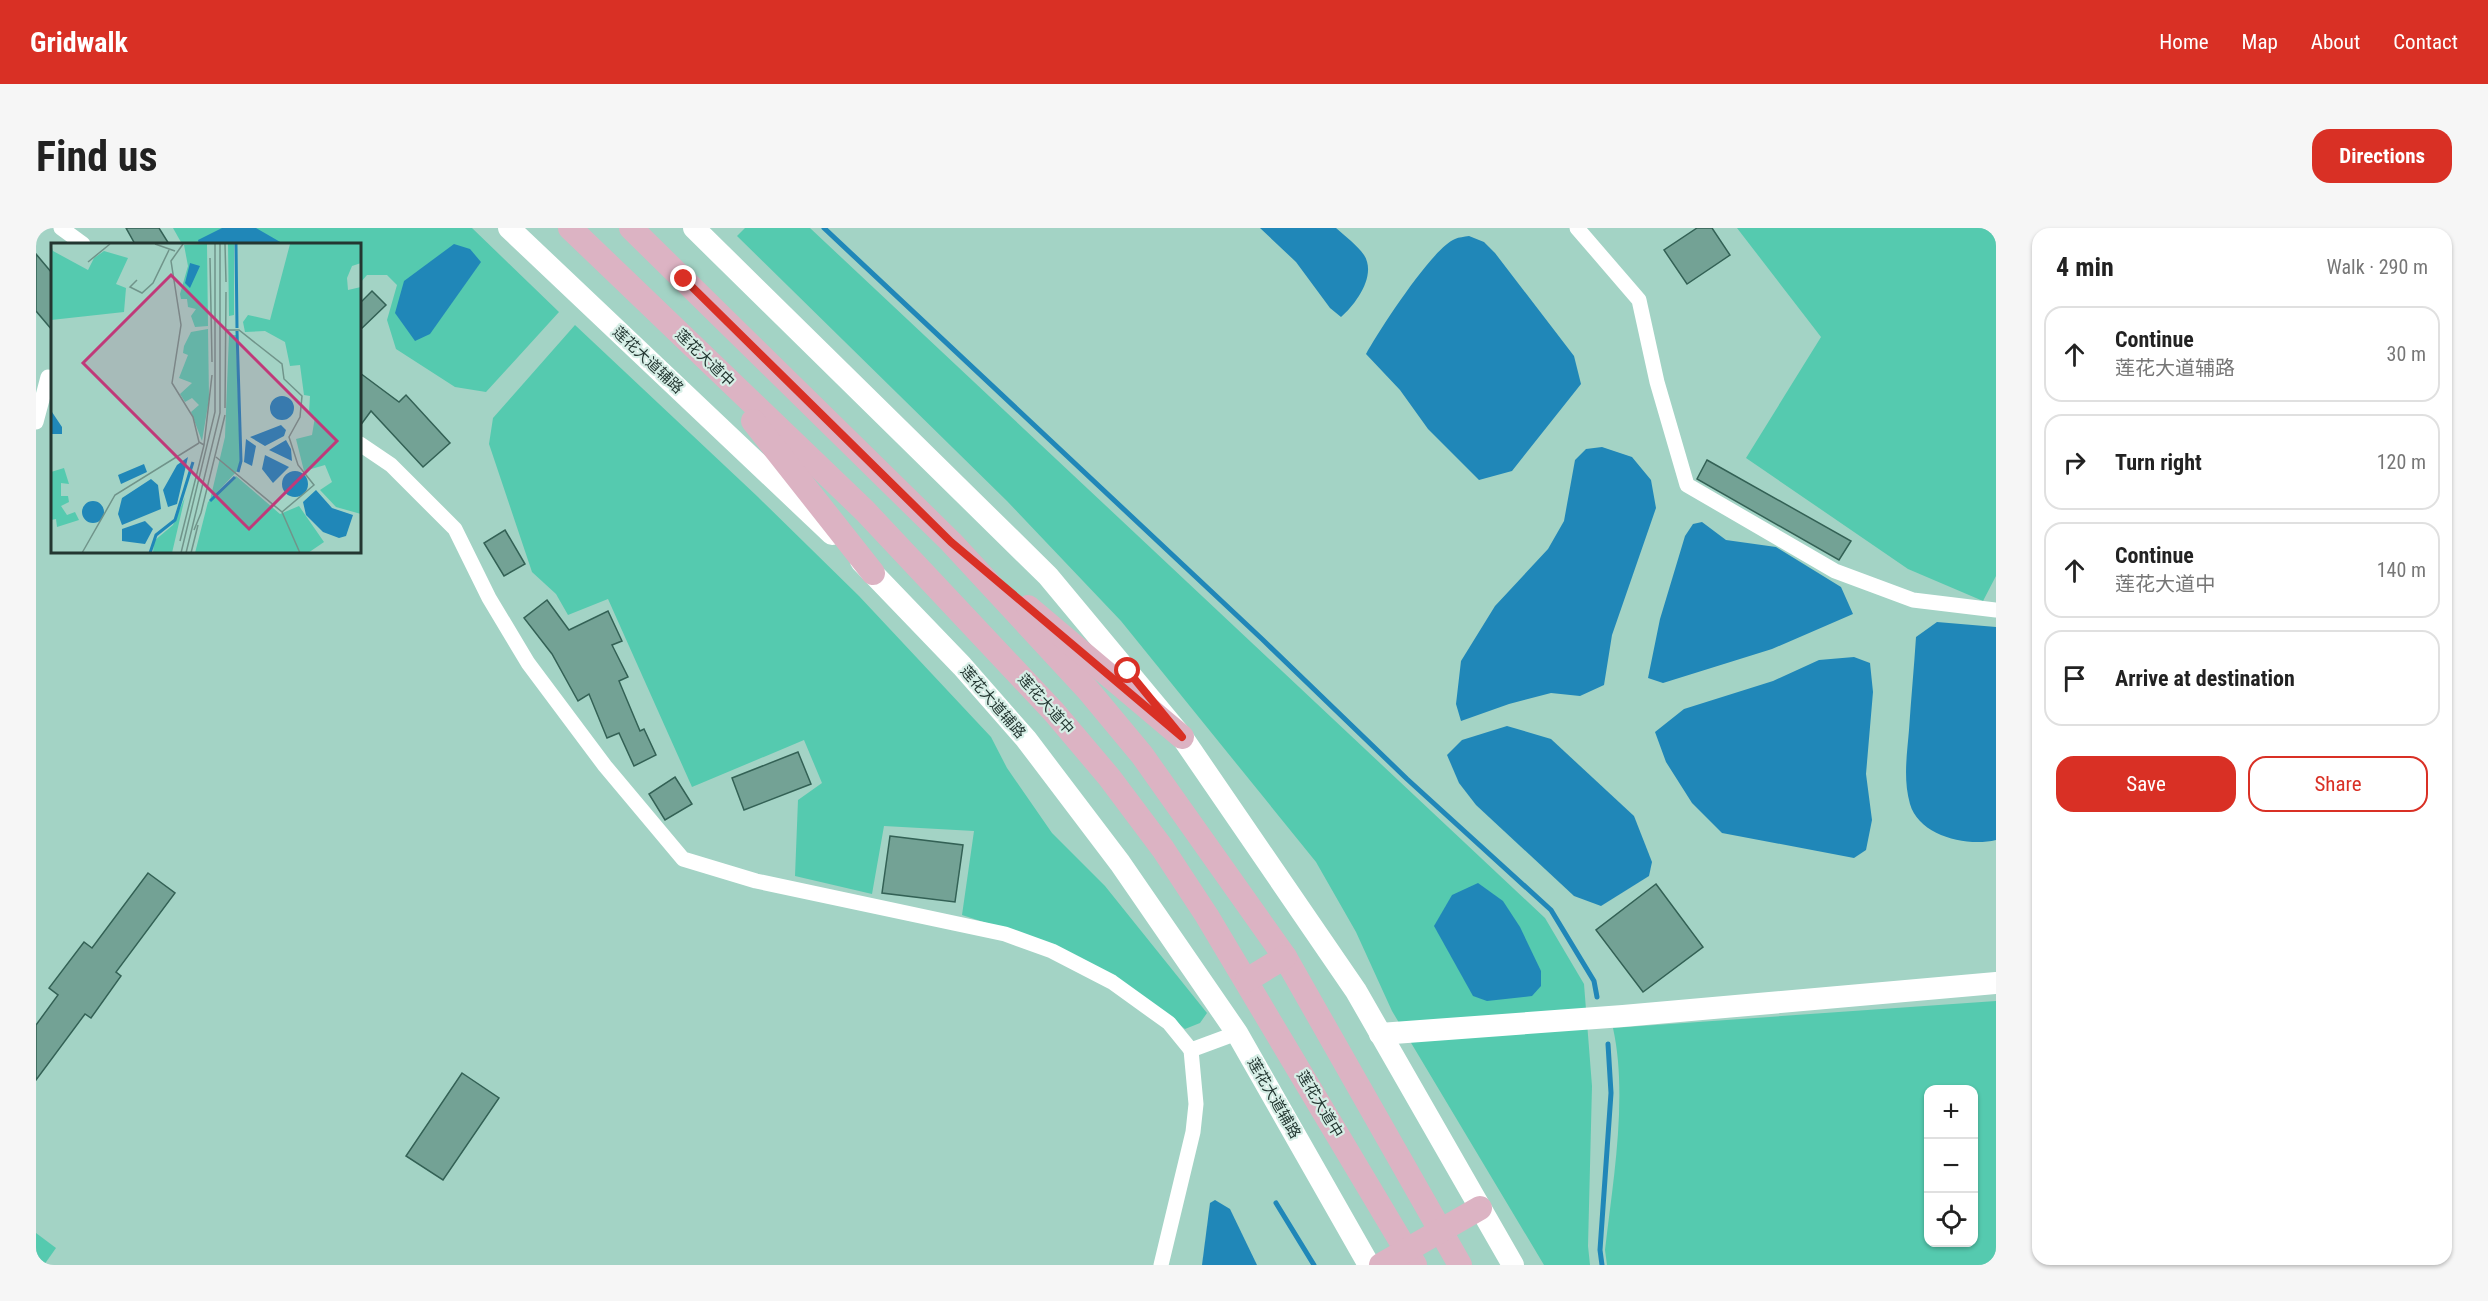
<!DOCTYPE html>
<meta charset="utf-8">
<style>
:root{--surface:#fff;--page:#f6f6f6;--text:#222;--muted:#767676;--line:#e0e0e0;--accent:#d93025}
body{margin:0;font-family:"Roboto Condensed","Noto Sans SC",sans-serif;background:var(--page);color:var(--text)}
.controls{position:absolute;right:18px;bottom:18px;display:grid;overflow:hidden;border-radius:12px;box-shadow:0 2px 4px #0004}
.controls button{width:54px;height:54px;display:grid;place-items:center;padding:0;border:0;border-bottom:2px solid var(--line);background:var(--surface);color:var(--text);font:30px sans-serif}
.stop{position:absolute;width:18px;height:18px;margin:-14px;border:4px solid #d93025;border-radius:50%;background:#fff}
.stop.end{background:#d93025;border-color:#fff;box-shadow:0 2px 6px #0008}
.list{margin:0;padding:0;list-style:none}
h2{display:flex;justify-content:space-between;align-items:center;height:78px;margin:0;padding:0 24px;font-size:26px}
h2 small{font-size:20px;font-weight:400;color:var(--muted)}
.list li{display:grid;grid-template-columns:39px 1fr auto;gap:18px;align-items:center;box-sizing:border-box;height:96px;margin:0 12px 12px;padding:0 12px;border:2px solid var(--line);border-radius:18px}
.list b{display:block;font-size:22px;white-space:nowrap}
.list p{margin:0;font-size:20px;white-space:nowrap;color:var(--muted)}
.list em{font-size:20px;font-style:normal;color:var(--muted)}
.actions{display:flex;gap:12px;padding:18px 24px}
.actions a{flex:1;padding:14px 0;border:2px solid var(--accent);border-radius:18px;text-align:center;font-size:21px;color:var(--accent)}
.actions .main{background:var(--accent);color:#fff}
.icon{flex:none;width:33px;height:33px;fill:none;stroke:currentColor;stroke-width:2;stroke-linecap:round;stroke-linejoin:round}
.map{position:relative;flex:none;width:1960px;height:1037px;overflow:hidden;border-radius:18px}
header{display:flex;align-items:center;gap:36px;box-sizing:border-box;height:84px;padding:0 30px;background:var(--accent);color:#fff}
header strong{font-size:28px}
nav{display:flex;gap:33px;margin-inline-start:auto;font-size:21px}
.intro{display:flex;align-items:center;justify-content:space-between;box-sizing:border-box;height:144px;padding:0 36px}
h1{margin:0;font-size:42px}
.button{padding:15px 27px;border-radius:18px;background:var(--accent);color:#fff;font-size:21px;font-weight:700}
main{display:flex;gap:36px;padding:0 36px}
aside{flex:1;background:var(--surface);border-radius:18px;box-shadow:0 2px 4px #0004}
.map>svg:first-child{display:block}
</style>
<header>
<strong>Gridwalk</strong>
<nav><a>Home</a><a>Map</a><a>About</a><a>Contact</a></nav>
</header>
<div class="intro"><h1>Find us</h1><a class="button">Directions</a></div>
<main>
<div class="map">
<svg width="1960" height="1037" viewBox="0 0 1960 1037">
<rect width="100%" height="100%" fill="#a3d3c5"/>
<g fill="#55caaf" fill-rule="evenodd">
<path d="M137 0H436L523 84 450 164 419 159 360 121 351 92 361 57 351 47H331L324 55V16H146Z"/>
<path d="M709 0H774L1509 690 1548 756 1556 858 1552 1018 1554 1037H1508L1356 783 1320 704 1280 634 1085 393 971 273 701 8Z"/>
<path d="M1701 0H1960V348L1947 373 1872 341 1710 230 1785 109Z"/>
<path d="M539 97 722 269 823 368 955 509 971 540 1016 605 1069 658 1171 785 1164 795 1149 801 1133 788 1018 717 926 687 938 603 848 598 836 666 759 648 762 572 786 555 768 512 656 559 572 371 532 387 520 366 496 344 453 216 457 190Z"/>
<path d="M1960 773V1037H1571L1569 1022C1577 953 1592 868 1577 800ZM1892 862H1938V1014H1892Z"/>
<path d="M0 1005 20 1020 8 1037H0Z"/>
</g>
<g fill="#2087b8">
<path d="M186 0H220L246 15 263 14 269 16H163L162 12Z"/>
<path d="M1224 0H1300C1309 8 1321 17 1328 27 1341 47 1320 76 1305 89L1294 80 1260 34Z"/>
<path d="M1433 8 1448 14 1459 25 1538 128 1545 156 1476 243 1443 252 1392 201 1364 162 1330 126C1342 104 1397 19 1419 11 1423 9 1428 9 1433 8Z"/>
<path d="M418 16 434 21 445 34 394 106 379 113 359 85 368 53Z"/>
<path d="M1566 219 1596 229 1615 252 1620 280 1576 407 1568 457 1544 468 1515 465 1473 476 1425 493 1420 476 1425 433 1459 378 1512 321 1528 293 1539 232 1550 221Z"/>
<path d="M1666 294 1690 312 1740 319 1805 359 1817 386 1736 421 1627 455 1612 450 1624 391 1649 308 1657 296Z"/>
<path d="M1901 394 1960 399V612C1931 619 1883 608 1874 576 1867 551 1871 527 1873 502 1875 471 1878 440 1880 409Z"/>
<path d="M1818 429 1834 435 1837 464 1830 546 1836 592 1830 622 1818 630 1686 605 1656 575 1630 534 1619 504 1648 481 1737 453 1783 432Z"/>
<path d="M1471 498 1515 511 1598 588 1616 634 1613 648 1565 678 1538 668 1440 577 1423 555 1411 527 1426 512Z"/>
<path d="M1442 655 1467 673 1484 699 1505 743V758L1496 768 1451 773 1437 768 1398 698 1416 667Z"/>
<path d="M1179 972 1194 981 1221 1037H1166L1174 975Z"/>
</g>
<g fill="none" stroke-linecap="round" stroke-linejoin="round">
<g stroke="#2087b8" stroke-width="5">
<path d="M788 0 1226 411 1371 551 1515 682 1558 753 1561 769"/>
<path d="M1240 975 1278 1037"/>
<path d="M1566 1037 1564 1022 1575 865 1572 816"/>
</g>
</g>
<g fill="#73a295" stroke="#336155" stroke-width="1.5">
<path d="M90 0H123L133 16H99Z"/>
<path d="M1661 0H1676L1694 27 1651 56 1628 22Z"/>
<path d="M0 26 16 45V102L0 83Z"/>
<path d="M336 63 350 77 324 102V75Z"/>
<path d="M324 145 363 174 370 167 414 215 387 239 335 183 324 198Z"/>
<path d="M1671 232 1815 313 1803 332 1661 251Z"/>
<path d="M469 302 489 336 468 348 448 315Z"/>
<path d="M511 372 533 402 572 383 586 413 576 417 592 449 583 453 604 503 608 501 620 527 598 538 583 505 571 510 553 466 542 473 516 426 488 390Z"/>
<path d="M762 524 775 556 708 582 696 550Z"/>
<path d="M639 549 656 576 629 592 613 566Z"/>
<path d="M854 608 927 617 919 674 846 665Z"/>
<path d="M112 645 139 665 80 744 85 748 55 790 49 786 0 852V797L22 767 13 760 48 714 56 720Z"/>
<path d="M1620 656 1667 719 1607 764 1560 702Z"/>
<path d="M426 845 463 870 407 952 370 928Z"/>
</g>
<g fill="none" stroke-linecap="round" stroke-linejoin="round">
<g stroke="#fff" stroke-width="15">
<path d="M25 0 47 16"/>
<path d="M1541 0 1603 72 1621 154 1651 257 1799 343 1877 372 1960 382"/>
<path d="M0 194 12 149"/>
<path d="M324 216 355 237 419 301 453 370 492 435 569 538 647 631 720 653 969 706 1016 723 1076 754 1133 795 1155 822 1201 805"/>
<path d="M1125 1037 1157 904 1160 876 1155 822"/>
</g>
<g stroke="#fff" stroke-width="22">
<path d="M473 0 796 306"/>
<path d="M658 0 1012 348 1146 509 1320 763 1477 1037"/>
<path d="M825 333 926 438 990 511 1084 635 1201 805 1333 1037"/>
<path d="M1344 806 1587 788 1960 755"/>
</g>
<g stroke="#dcb3c3" stroke-width="24">
<path d="M534 0 829 283 1018 484 1073 549 1127 621 1171 688 1379 1037"/>
<path d="M595 0 915 314 1052 462 1106 527 1249 729 1424 1037"/>
<path d="M717 193 837 345"/>
<path d="M992 379 1146 509"/>
<path d="M1211 752 1249 729"/>
<path d="M1345 1037 1444 980"/>
</g>
</g>
<g fill="none" stroke-linecap="round" stroke-linejoin="round">
<path stroke="#d93025" stroke-width="8" d="M648 51 915 314 1146 509 1092 443"/>
</g>
<g text-anchor="middle" stroke-width="4.5" stroke-linejoin="round" paint-order="stroke">
<g font-size="15" fill="#233631" stroke="#d6eee6">
<text transform="translate(669 130) rotate(44)" y="5">莲花大道中</text>
<text transform="translate(612 132) rotate(43)" y="5">莲花大道辅路</text>
<text transform="translate(957 474) rotate(49)" y="5">莲花大道辅路</text>
<text transform="translate(1010 476) rotate(48)" y="5">莲花大道中</text>
<text transform="translate(1238 870) rotate(60)" y="5">莲花大道辅路</text>
<text transform="translate(1284 876) rotate(59)" y="5">莲花大道中</text>
</g>
</g>
<g transform="translate(15 15)">
<rect width="310" height="310" fill="#a3d3c5"/>
<path d="M0 1 2 8 37 27 43 15 53 8 77 15 65 41 75 45 73 69 0 77ZM156 1 157 83 144 84 140 73 145 66 137 64 136 56H130L129 51 137 23 133 2ZM177 1H183V72L178 73ZM239 1H310V20L301 23 296 35 297 47 310 44V271L285 264 269 247 281 239 274 222 253 228 245 196 261 192 264 174 258 170 259 153 253 152 249 122 239 123 234 99 214 88 194 89 192 79 197 72 219 77ZM157 86 158 156 151 198 140 169 148 162 141 155 134 159 129 151 141 140 128 135 137 112 132 110 133 103 140 89ZM178 92H185L189 218 187 227 159 257 174 194ZM13 225 18 241 10 240V253H17L18 259 10 263 16 272 24 269 28 277 6 284 5 276 0 277V229ZM185 233 229 271 248 263 273 299 257 310H144L157 259ZM134 254 121 310H102L103 298 122 282Z" fill="#55caaf"/>
<path d="M139 20 149 23 139 45 134 40ZM219 165a12 12 0 1 1 24 0a12 12 0 1 1-24 0ZM1 169 11 184V191H0ZM230 182 235 187 233 193 214 203 199 194ZM195 196 205 203 201 223 193 219ZM235 197 240 206 241 218 218 207ZM214 212 238 224 222 240 211 226ZM137 214 126 261 117 264 112 247 126 222ZM93 221 96 229 70 241 67 232ZM231 241a13 13 0 1 1 26 0a13 13 0 1 1-26 0ZM100 236 107 242 110 266 71 282 67 271 71 255ZM265 247 281 265 302 272 295 293 288 295 272 289 255 272 252 259ZM31 269a11 11 0 1 1 22 0a11 11 0 1 1-22 0ZM94 278 102 286 94 301 71 298V286Z" fill="#2087b8"/>
<path fill="none" stroke="#2087b8" stroke-width="3" d="M185 1 186 85M186 88 190 218 187 229M159 258 184 234M99 310 105 292 124 277 142 219"/>
<path fill="none" stroke="#70948a" stroke-width="1.5" d="M104 1 124 8M132 1 120 18 130 82 121 140 142 174 148 199 153 202M174 1 175 39M159 15 161 119M37 19 59 1M86 37 79 44 91 50 102 40 118 7M175 87H188L231 121 233 136 251 153 249 174 238 194 247 222 263 242 231 269M174 165 175 49M165 214 231 269 249 310M150 270 174 172M143 287 150 270M129 298 153 202 161 132M31 310 64 252 148 200M130 310 164 169V1M135 310 169 170V1M140 310 147 282"/>
<path fill="#c03979" fill-opacity="0.15" stroke="#c03979" stroke-width="3" d="M120 32 286 198 198 286 32 120Z"/>
<rect width="310" height="310" fill="none" stroke="#233631" stroke-width="3"/>
</g>
</svg>
<div class="controls">
<button>+</button>
<button>−</button>
<button><svg class="icon" aria-label="locate" viewBox="0 0 24 24"><circle cx="12" cy="12" r="6"/><path d="M12 2v4M12 18v4M2 12h4M18 12h4"/></svg></button>
</div>
<div class="stop" style="left:1092px;top:443px"></div>
<div class="stop end" style="left:648px;top:51px"></div>
</div>
<aside>
<h2>4 min<small>Walk · 290 m</small></h2>
<ul class="list">
<li><svg class="icon" aria-label="ahead" viewBox="0 0 24 24"><path d="M12 20V5M6 11l6-6 6 6"/></svg><div><b>Continue</b><p>莲花大道辅路</p></div><em>30 m</em></li>
<li><svg class="icon" aria-label="right" viewBox="0 0 24 24"><path d="M7 20v-9h11M14 6l5 5-5 5"/></svg><div><b>Turn right</b></div><em>120 m</em></li>
<li><svg class="icon" aria-label="ahead" viewBox="0 0 24 24"><path d="M12 20V5M6 11l6-6 6 6"/></svg><div><b>Continue</b><p>莲花大道中</p></div><em>140 m</em></li>
<li><svg class="icon" aria-label="arrive" viewBox="0 0 24 24"><path d="M6 21V4h12l-3 4 3 4H6"/></svg><div><b>Arrive at destination</b></div></li>
</ul>
<div class="actions"><a class="main">Save</a><a>Share</a></div>
</aside>
</main>
